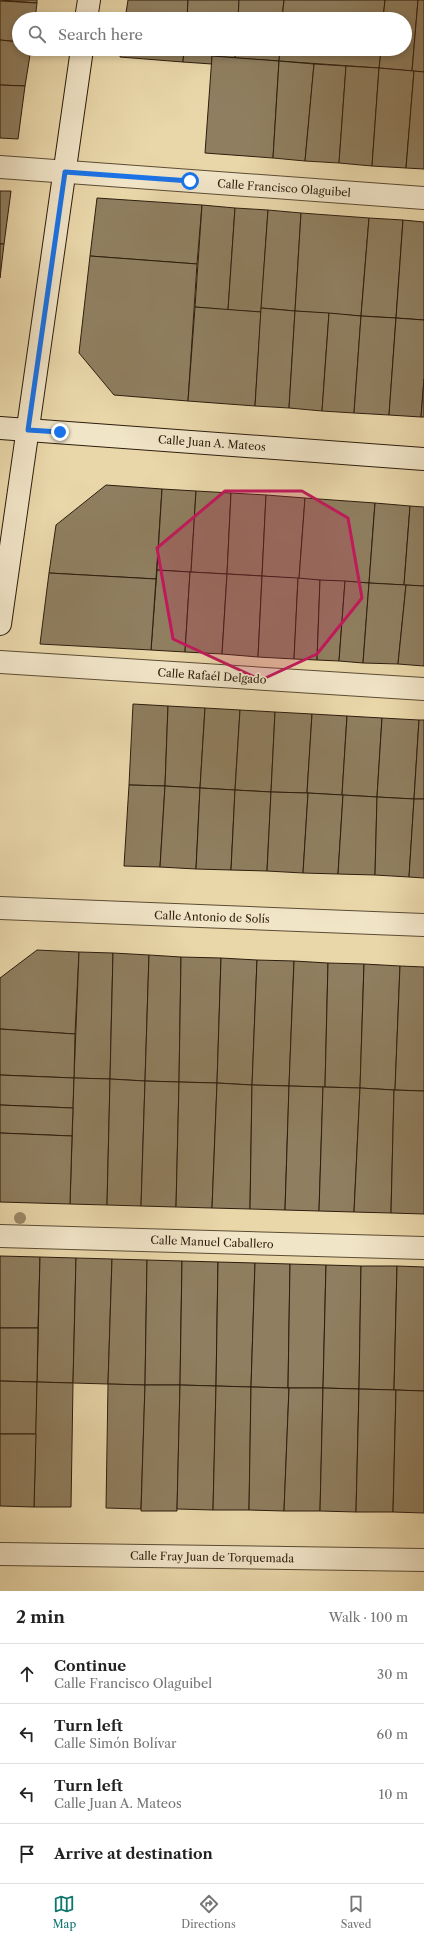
<!DOCTYPE html>
<meta charset="utf-8">
<style>
:root{--surface:#fff;--page:#f6f6f6;--text:#222;--muted:#767676;--line:#e0e0e0;--accent:#0f766e}
body{margin:0;font-family:"Libre Caslon Text",serif;background:var(--page);color:var(--text)}
.stop{position:absolute;width:12px;height:12px;margin:-9px;border:3px solid #1a73e8;border-radius:50%;background:#fff}
.stop.end{background:#1a73e8;border-color:#fff;box-shadow:0 1px 4px #0008}
.list{margin:0;padding:0;list-style:none}
h2{display:flex;justify-content:space-between;align-items:center;height:52px;margin:0;padding:0 16px;font-size:17px}
h2 small{font-size:13px;font-weight:400;color:var(--muted)}
.list li{display:grid;grid-template-columns:26px 1fr auto;gap:12px;align-items:center;box-sizing:border-box;height:60px;padding:0 16px;border-top:1px solid var(--line)}
.list b{display:block;font-size:15px;white-space:nowrap}
.list p{margin:0;font-size:13px;white-space:nowrap;color:var(--muted)}
.list em{font-size:13px;font-style:normal;color:var(--muted)}
.icon{flex:none;width:22px;height:22px;fill:none;stroke:currentColor;stroke-width:2;stroke-linecap:round;stroke-linejoin:round}
.map{position:relative;flex:none;width:424px;height:1591px;overflow:hidden}
.search{position:absolute;background:var(--surface);box-shadow:0 2px 6px #0003;left:12px;right:12px;top:12px;height:44px;display:flex;align-items:center;gap:10px;box-sizing:border-box;padding:0 14px;border-radius:22px;color:var(--muted);font-size:15px}
.sheet{height:292px;background:var(--surface)}
nav{display:flex;justify-content:space-around;align-items:center;box-sizing:border-box;height:56px;border-top:1px solid var(--line);background:var(--surface);font-size:11px;color:var(--muted)}
nav a{display:grid;justify-items:center;gap:2px}
nav .on{color:var(--accent)}
.map>svg:first-child{display:block}
</style>
<div class="map">
<svg width="424" height="1591" viewBox="0 0 424 1591">
<rect width="100%" height="100%" fill="#e9d7aa"/>
<filter id="stains"><feTurbulence type="fractalNoise" baseFrequency=".005" numOctaves="4"/><feColorMatrix values="0 0 0 0 .2 0 0 0 0 .09 0 0 0 0 .02 0 0 0 .5 -.17"/></filter>
<radialGradient id="worn" r=".72"><stop offset=".6" stop-color="#630" stop-opacity="0"/><stop offset="1" stop-color="#630" stop-opacity=".3"/></radialGradient>
<g fill="#8f7e5f" stroke="#2d1d0d">
<path d="M0 0H37V3Z"/>
<path d="M128 0H188L187 19H125Z"/>
<path d="M188 0H239L238 19H187Z"/>
<path d="M239 0H284L282 19H238Z"/>
<path d="M284 0H385L383 19H282Z"/>
<path d="M385 0H418L412 71 379 68 381 49H405V19H383Z"/>
<path d="M418 0H424V72L412 71Z"/>
<path d="M0 1 37 3 35 19H19V42L0 40Z"/>
<path d="M0 40 19 42V49H31L25 86 0 85Z"/>
<path d="M121 49H184L183 62 120 57Z"/>
<path d="M184 49H236L235 58 212 56V64L183 62Z"/>
<path d="M236 49H280L279 61 235 58Z"/>
<path d="M280 49H381L379 68 279 61Z"/>
<path d="M212 56 279 61 273 158 205 153Z"/>
<path d="M279 61 314 64 305 161 273 158Z"/>
<path d="M314 64 346 66 339 163 305 161Z"/>
<path d="M346 66 379 68 372 166 339 163Z"/>
<path d="M379 68 414 71 406 168 372 166Z"/>
<path d="M414 71 424 72V169L406 168Z"/>
<path d="M0 85 25 86 18 139 0 138Z"/>
<path d="M0 191H11L4 244H0Z"/>
<path d="M97 198 202 205 197 264 90 256Z"/>
<path d="M202 205 235 208 228 310 195 307Z"/>
<path d="M235 208 268 210 261 312 228 310Z"/>
<path d="M268 210 301 213 295 311 261 308Z"/>
<path d="M301 213 369 218 361 316 295 311Z"/>
<path d="M369 218 403 220 396 318 361 316Z"/>
<path d="M403 220 424 222V320L396 318Z"/>
<path d="M0 244H4L0 278Z"/>
<path d="M90 256 197 264 188 401 114 395 79 353Z"/>
<path d="M195 307 261 312 255 406 188 401Z"/>
<path d="M261 308 295 311 289 408 255 406Z"/>
<path d="M295 311 329 313 322 411 289 408Z"/>
<path d="M329 313 361 316 354 413 322 411Z"/>
<path d="M361 316 396 318 389 415 354 413Z"/>
<path d="M396 318 424 320V379L421 417 389 415Z"/>
<path d="M424 379V417H421Z"/>
<path d="M106 485 162 489 156 579 49 573 56 525Z"/>
<path d="M162 489 196 491 191 572 157 570Z"/>
<path d="M196 491 231 493 227 574 191 572Z"/>
<path d="M231 493 266 495 262 576 227 574Z"/>
<path d="M266 495 305 498 299 579 262 576Z"/>
<path d="M305 498 375 503 369 583 299 579Z"/>
<path d="M375 503 410 506 404 585 369 583Z"/>
<path d="M410 506 424 507V586L404 585Z"/>
<path d="M157 570 190 572 185 652 151 650Z"/>
<path d="M190 572 227 574 222 654 185 652Z"/>
<path d="M49 573 156 579 151 650 40 644Z"/>
<path d="M227 574 262 576 258 657 222 654Z"/>
<path d="M262 576 298 578 294 659 258 657Z"/>
<path d="M298 578 320 580 317 660 294 659Z"/>
<path d="M320 580 345 581 339 661 317 660Z"/>
<path d="M345 581 369 583 363 663 339 661Z"/>
<path d="M369 583 406 585 398 664 363 663Z"/>
<path d="M406 585 424 586V666L398 664Z"/>
<path d="M133 704 168 706 165 786 129 785Z"/>
<path d="M168 706 205 708 200 788 165 786Z"/>
<path d="M205 708 240 710 235 790 200 788Z"/>
<path d="M240 710 275 712 271 792 235 790Z"/>
<path d="M275 712 312 714 307 793 271 792Z"/>
<path d="M312 714 347 716 342 795 307 793Z"/>
<path d="M347 716 382 718 377 797 342 795Z"/>
<path d="M382 718 419 720 414 799 377 797Z"/>
<path d="M419 720H424V799H414Z"/>
<path d="M129 785 165 786 160 867 124 866Z"/>
<path d="M165 786 200 788 196 869 160 867Z"/>
<path d="M200 788 235 790 231 870 196 869Z"/>
<path d="M235 790 271 792 267 871 231 870Z"/>
<path d="M271 792 308 793 303 873 267 871Z"/>
<path d="M308 793 343 795 338 874 303 873Z"/>
<path d="M343 795 377 797 375 875 338 874Z"/>
<path d="M377 797 414 799 409 877 375 875Z"/>
<path d="M414 799H424V878L409 877Z"/>
<path d="M37 950 79 952 75 1034 0 1029V978Z"/>
<path d="M79 952 113 953 110 1079 74 1078Z"/>
<path d="M113 953 149 955 145 1081 110 1079Z"/>
<path d="M149 955 181 957 179 1082 145 1081Z"/>
<path d="M181 957 221 958 217 1083 179 1082Z"/>
<path d="M221 958 257 960 252 1085 217 1083Z"/>
<path d="M257 960 294 961 289 1086 252 1085Z"/>
<path d="M294 961 328 963 325 1087 289 1086Z"/>
<path d="M328 963 364 964 360 1088 325 1087Z"/>
<path d="M364 964 400 966 395 1090 360 1088Z"/>
<path d="M400 966 424 967V1091L395 1090Z"/>
<path d="M0 1029 75 1034 74 1078 0 1075Z"/>
<path d="M0 1075 74 1078 73 1108 0 1105Z"/>
<path d="M74 1078 110 1079 107 1205 70 1204Z"/>
<path d="M110 1079 145 1081 141 1206 107 1205Z"/>
<path d="M145 1081 179 1082 176 1207 141 1206Z"/>
<path d="M179 1082 217 1083 212 1208 176 1207Z"/>
<path d="M217 1083 252 1085 250 1209 212 1208Z"/>
<path d="M252 1085 289 1086 285 1210 250 1209Z"/>
<path d="M289 1086 323 1087 319 1211 285 1210Z"/>
<path d="M323 1087 360 1088 354 1212 319 1211Z"/>
<path d="M360 1088 394 1090 391 1213 354 1212Z"/>
<path d="M394 1090 424 1091V1214L391 1213Z"/>
<path d="M0 1105 73 1108 72 1136 0 1133Z"/>
<path d="M0 1133 72 1136 70 1204 0 1202Z"/>
<path d="M0 1256 40 1257 38 1328H0Z"/>
<path d="M40 1257 76 1258 73 1383 37 1382Z"/>
<path d="M76 1258 112 1259 108 1384 73 1383Z"/>
<path d="M112 1259 147 1260 145 1385 108 1384Z"/>
<path d="M147 1260 182 1261 180 1385H145Z"/>
<path d="M182 1261 218 1262 216 1386 180 1385Z"/>
<path d="M218 1262 255 1263 251 1387 216 1386Z"/>
<path d="M255 1263 290 1264 288 1388 251 1387Z"/>
<path d="M290 1264 326 1265 323 1388H288Z"/>
<path d="M326 1265 361 1266 359 1389 323 1388Z"/>
<path d="M361 1266H397L394 1390 359 1389Z"/>
<path d="M397 1266 424 1267V1391L394 1390Z"/>
<path d="M0 1328H38L37 1382 0 1381Z"/>
<path d="M0 1381 37 1382 36 1434H0Z"/>
<path d="M37 1382 73 1383 71 1507H34Z"/>
<path d="M108 1384 145 1385 141 1509 106 1508Z"/>
<path d="M145 1385H180L177 1511H141Z"/>
<path d="M180 1385 216 1386 213 1510 177 1509Z"/>
<path d="M216 1386 251 1387 249 1510H213Z"/>
<path d="M251 1387 289 1388 284 1511 249 1510Z"/>
<path d="M289 1388H323L320 1511H284Z"/>
<path d="M323 1388 359 1389 356 1512 320 1511Z"/>
<path d="M359 1389 396 1390 393 1512H356Z"/>
<path d="M396 1390 424 1391V1513L393 1512Z"/>
<path d="M0 1434H36L34 1507 0 1506Z"/>
</g>
<g fill="none" stroke-linecap="round" stroke-linejoin="round">
<defs>
<g id="street">
<path d="M0 167 424 198"/>
<path d="M0 662 424 689"/>
<path d="M0 908 424 925"/>
<path d="M0 1236 424 1248"/>
<path d="M0 1554 424 1560"/>
</g>
<g id="secondary">
<path d="M86 19 89 0"/>
<path d="M0 428 424 459"/>
<path d="M0 624 82 49"/>
</g>
</defs>
<use href="#street" stroke="#5c4c34" stroke-width="24"/>
<use href="#secondary" stroke="#2d1d0d" stroke-width="24"/>
<use href="#street" stroke="#f1e5c8" stroke-width="22"/>
<use href="#secondary" stroke="#f1e5c8" stroke-width="22"/>
</g>
<circle fill="#9b8a69" cx="20" cy="1218" r="6"/>
<g fill="none" stroke-linecap="round" stroke-linejoin="round">
<path stroke="#1a73e8" stroke-width="5" d="M60 432 28 430 65 172 190 181"/>
</g>
<path fill="#c2185b" fill-opacity="0.2" stroke="#c2185b" stroke-width="3" stroke-linejoin="round" d="M225 491H302L348 518 362 598 317 654 261 680 173 639 157 548Z"/>
<g text-anchor="middle" stroke-width="3.5" stroke-linejoin="round" paint-order="stroke">
<g font-size="11" fill="#2d1d0d" stroke="#f1e5c8">
<text transform="translate(284 188) rotate(4)" y="4">Calle Francisco Olaguibel</text>
<text transform="translate(212 443) rotate(4)" y="4">Calle Juan A. Mateos</text>
<text transform="translate(212 676) rotate(4)" y="4">Calle Rafaél Delgado</text>
<text transform="translate(212 917) rotate(2)" y="4">Calle Antonio de Solís</text>
<text transform="translate(212 1242) rotate(2)" y="4">Calle Manuel Caballero</text>
<text transform="translate(212 1557) rotate(1)" y="4">Calle Fray Juan de Torquemada</text>
</g>
</g>
<rect width="100%" height="100%" filter="url(#stains)"/>
<rect width="100%" height="100%" fill="url(#worn)"/>
</svg>
<div class="stop" style="left:190px;top:181px"></div>
<div class="stop end" style="left:60px;top:432px"></div>
<div class="search"><svg class="icon" aria-label="search" viewBox="0 0 24 24"><circle cx="10" cy="10" r="6"/><path d="M15 15l6 6"/></svg>Search here</div>
</div>
<section class="sheet">
<h2>2 min<small>Walk · 100 m</small></h2>
<ul class="list">
<li><svg class="icon" aria-label="ahead" viewBox="0 0 24 24"><path d="M12 20V5M6 11l6-6 6 6"/></svg><div><b>Continue</b><p>Calle Francisco Olaguibel</p></div><em>30 m</em></li>
<li><svg class="icon" aria-label="left" viewBox="0 0 24 24"><path d="M17 20v-9H6M10 6l-5 5 5 5"/></svg><div><b>Turn left</b><p>Calle Simón Bolívar</p></div><em>60 m</em></li>
<li><svg class="icon" aria-label="left" viewBox="0 0 24 24"><path d="M17 20v-9H6M10 6l-5 5 5 5"/></svg><div><b>Turn left</b><p>Calle Juan A. Mateos</p></div><em>10 m</em></li>
<li><svg class="icon" aria-label="arrive" viewBox="0 0 24 24"><path d="M6 21V4h12l-3 4 3 4H6"/></svg><div><b>Arrive at destination</b></div></li>
</ul>
</section>
<nav>
<a class="on"><svg class="icon" aria-label="map" viewBox="0 0 24 24"><path d="M3 6l6-2 6 2 6-2v14l-6 2-6-2-6 2zM9 4v14M15 6v14"/></svg>Map</a>
<a><svg class="icon" aria-label="directions" viewBox="0 0 24 24"><path d="M12 3l9 9-9 9-9-9zM9 14v-3h6M13 9l2 2-2 2"/></svg>Directions</a>
<a><svg class="icon" aria-label="saved" viewBox="0 0 24 24"><path d="M7 4h10v16l-5-4-5 4z"/></svg>Saved</a>
</nav>
